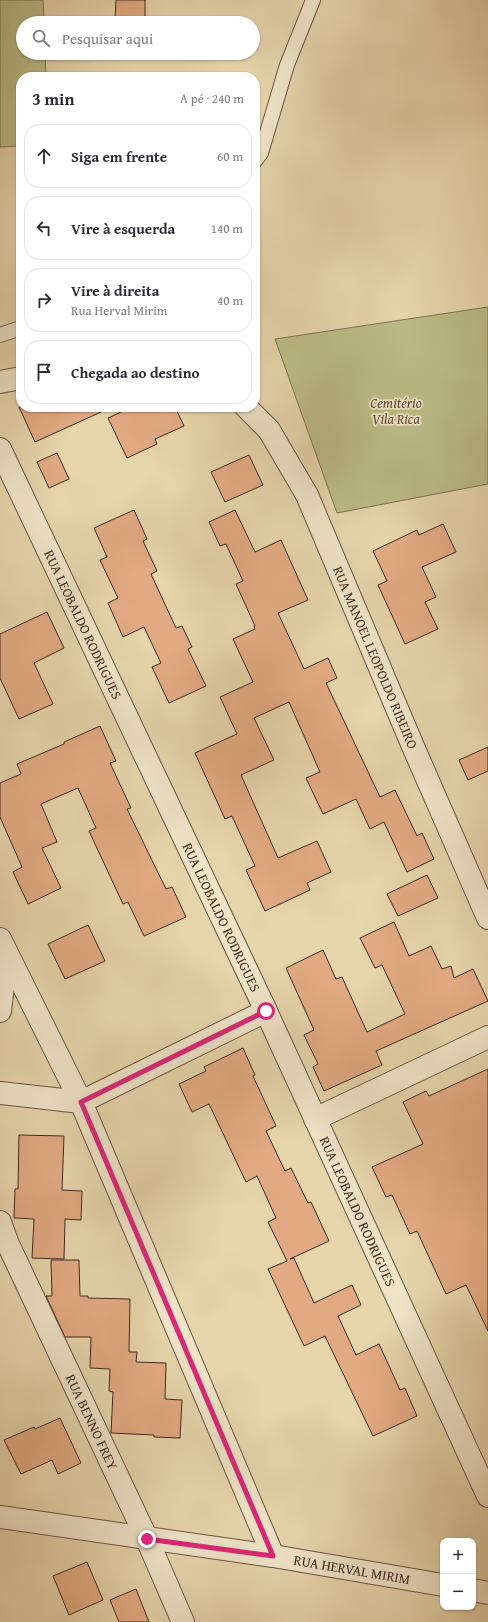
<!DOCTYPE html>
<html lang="pt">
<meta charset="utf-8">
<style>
:root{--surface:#fff;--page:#f7f7f7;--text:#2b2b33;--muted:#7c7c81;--line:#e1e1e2}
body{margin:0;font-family:"Gentium Book Plus",serif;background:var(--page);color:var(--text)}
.controls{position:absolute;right:12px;bottom:12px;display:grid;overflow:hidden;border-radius:8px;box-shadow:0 1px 3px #0004}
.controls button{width:36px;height:36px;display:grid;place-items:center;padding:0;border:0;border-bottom:1px solid var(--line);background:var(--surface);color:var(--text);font:20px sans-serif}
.stop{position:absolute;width:12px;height:12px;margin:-9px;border:3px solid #db2777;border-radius:50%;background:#fff}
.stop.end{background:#db2777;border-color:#fff;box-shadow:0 1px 4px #0008}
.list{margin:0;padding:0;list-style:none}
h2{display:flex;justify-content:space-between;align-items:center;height:52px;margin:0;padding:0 16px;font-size:17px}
h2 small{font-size:13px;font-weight:400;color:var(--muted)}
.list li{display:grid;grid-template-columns:26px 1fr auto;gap:12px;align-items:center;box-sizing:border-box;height:64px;margin:0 8px 8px;padding:0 8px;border:1px solid var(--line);border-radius:16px}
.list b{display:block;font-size:15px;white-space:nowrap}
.list p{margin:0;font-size:13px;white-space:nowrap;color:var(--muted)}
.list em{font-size:13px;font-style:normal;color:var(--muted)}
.icon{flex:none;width:22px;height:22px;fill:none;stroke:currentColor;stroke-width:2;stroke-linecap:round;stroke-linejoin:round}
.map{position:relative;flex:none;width:488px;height:1622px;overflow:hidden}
.search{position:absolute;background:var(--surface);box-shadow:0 1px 3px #0004;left:16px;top:16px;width:244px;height:44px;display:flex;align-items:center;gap:10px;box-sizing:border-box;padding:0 14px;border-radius:22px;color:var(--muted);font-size:15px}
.panel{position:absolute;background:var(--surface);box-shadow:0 1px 3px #0004;left:16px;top:72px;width:244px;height:340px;border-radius:16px}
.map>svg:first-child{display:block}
</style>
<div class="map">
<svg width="488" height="1622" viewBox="0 0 488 1622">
<rect width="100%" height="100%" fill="#e6d4ab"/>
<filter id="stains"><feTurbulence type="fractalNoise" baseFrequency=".005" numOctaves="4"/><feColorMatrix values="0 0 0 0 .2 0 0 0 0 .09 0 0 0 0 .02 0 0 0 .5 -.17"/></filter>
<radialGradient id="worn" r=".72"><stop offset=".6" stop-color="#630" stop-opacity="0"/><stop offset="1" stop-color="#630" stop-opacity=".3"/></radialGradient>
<g fill="#babb86" stroke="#7e7252">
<path d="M0 0H43L44 23H23V53H45L46 77H21V146L0 147Z"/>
<path d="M488 307V484L337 513 275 339Z"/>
</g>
<g fill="#e1aa82" stroke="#43291e">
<path d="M116 0H145V21L115 20Z"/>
<path d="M19 407H112L35 442Z"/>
<path d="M132 407H175L184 426 155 439 157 444 127 458 108 418Z"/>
<path d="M57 453 69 479 49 488 37 462Z"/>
<path d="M249 455 263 485 225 502 211 472Z"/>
<path d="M134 510 147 539 143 541 157 571 151 574 176 628 182 626 192 647 188 649 206 686 169 703 152 667 161 663 144 627 123 637 108 603 118 598 100 560 107 557 94 528Z"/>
<path d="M235 510 255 552 281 540 308 600 278 613 304 669 328 658 337 678 326 683 380 797 395 790 417 836 422 833 434 859 407 872 384 822 370 829 356 799 323 814 306 778 320 772 289 702 254 718 274 760 241 775 278 858 317 841 331 872 307 883 310 890 265 911 246 870 255 866 232 816 225 819 195 753 237 734 220 697 253 682 233 639 255 629 254 626H255L236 584 243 581 226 544 220 546 209 522Z"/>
<path d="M443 524 456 552 422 567 436 597 425 602 438 629 405 644 378 585 387 581 373 551 417 530 419 535Z"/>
<path d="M47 612 64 648 34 663 53 704 19 719 0 678V634Z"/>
<path d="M100 726 116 761 110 763 131 808 127 809 166 889 172 887 186 917 144 936 128 902 123 904 89 831 96 828 78 788 41 804 57 842 42 848 61 888 28 904 13 872 22 867 0 817V783L21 774 17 764 64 744V742Z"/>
<path d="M488 747V771L468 780 459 760Z"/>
<path d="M427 875 438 898 398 916 387 894Z"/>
<path d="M394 922 409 956 431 946 442 969 451 966 454 978 473 969 488 1001 376 1051 382 1065 324 1091 313 1067 318 1064 304 1035 314 1030 286 968 323 950 336 979 342 977 367 1032 405 1014 382 965 375 968 360 938Z"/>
<path d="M88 925 105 961 65 979 48 944Z"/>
<path d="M243 1048 255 1075 253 1076 276 1126 266 1131 285 1171 291 1168 308 1203 311 1202 329 1241 290 1259 294 1258 314 1303 352 1285 361 1305 338 1316 356 1355 379 1344 400 1390 405 1388 417 1416 373 1436 325 1336 304 1346 268 1269 287 1261 268 1222 276 1218 257 1176 246 1182 209 1104 192 1112 179 1084 206 1071 204 1067Z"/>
<path d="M488 1069V1331L466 1285 446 1294 417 1231 410 1234 392 1195 386 1197 372 1167 423 1144 403 1102 426 1091 429 1096Z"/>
<path d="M19 1135 64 1136 62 1190 82 1191 81 1220 65 1219 64 1259 32 1258 34 1219 14 1218 15 1189H18Z"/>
<path d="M51 1260H79L80 1296H88V1298L130 1299 129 1352H137L136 1362 166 1363 165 1399 182 1400 180 1438 154 1437V1435L111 1433 113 1392 109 1391 110 1369 90 1368 91 1337H65L46 1296H52Z"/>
<path d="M60 1418 81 1463 58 1474 52 1460 21 1474 4 1440 34 1427 35 1429Z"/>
<path d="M87 1562 103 1600 69 1615 53 1576Z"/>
<path d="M136 1589 149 1622H119L110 1600Z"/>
</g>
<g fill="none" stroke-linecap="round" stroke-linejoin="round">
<defs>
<g id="service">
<path d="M255 161 261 153 287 65 313 0"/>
<path d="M0 335 21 328"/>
</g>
<g id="minor">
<path d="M0 382 21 378"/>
<path id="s1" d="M246 407 269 430 307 495 412 744 488 918"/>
<path id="s2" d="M0 449 266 1011 488 1496"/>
<path d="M0 939 81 1102 273 1556"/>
<path d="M0 1011 7 954"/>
<path d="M0 1093 81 1102 266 1011"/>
<path d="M315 1119 488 1037"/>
<path id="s3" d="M0 1222 8 1244 147 1539 183 1622"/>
</g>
<g id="tertiary">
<path id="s4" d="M0 1517 273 1556 443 1585"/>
<path d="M473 1590 488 1593"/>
</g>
</defs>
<use href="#service" stroke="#6c5441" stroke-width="16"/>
<use href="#minor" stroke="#6c5441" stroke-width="24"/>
<use href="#tertiary" stroke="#6c5441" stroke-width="24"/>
<use href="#service" stroke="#efe3c8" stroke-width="14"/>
<use href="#minor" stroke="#efe3c8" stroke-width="22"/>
<use href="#tertiary" stroke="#efe3c8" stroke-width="22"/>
</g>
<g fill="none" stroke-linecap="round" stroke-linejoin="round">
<path stroke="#db2777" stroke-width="5" d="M147 1539 273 1556 81 1102 266 1011"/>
</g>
<g text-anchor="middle" stroke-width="3.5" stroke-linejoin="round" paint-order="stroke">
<g font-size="14" font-style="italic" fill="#5b4633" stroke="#efe3c8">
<text x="396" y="408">Cemitério<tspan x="396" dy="16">Vila Rica</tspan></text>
</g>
<g font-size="14" fill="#43291e" stroke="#efe3c8">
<text dy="5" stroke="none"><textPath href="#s2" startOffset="194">RUA LEOBALDO RODRIGUES</textPath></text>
<text dy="5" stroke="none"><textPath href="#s1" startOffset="284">RUA MANOEL LEOPOLDO RIBEIRO</textPath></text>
<text dy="5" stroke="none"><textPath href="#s2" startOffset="518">RUA LEOBALDO RODRIGUES</textPath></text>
<text dy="5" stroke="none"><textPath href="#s2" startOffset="842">RUA LEOBALDO RODRIGUES</textPath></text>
<text dy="5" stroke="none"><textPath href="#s3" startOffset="220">RUA BENNO FREY</textPath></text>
<text dy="5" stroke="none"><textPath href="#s4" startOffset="356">RUA HERVAL MIRIM</textPath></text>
</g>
</g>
<rect width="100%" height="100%" filter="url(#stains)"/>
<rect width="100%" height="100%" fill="url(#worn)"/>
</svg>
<div class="controls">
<button>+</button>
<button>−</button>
</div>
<div class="stop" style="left:266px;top:1011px"></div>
<div class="stop end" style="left:147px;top:1539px"></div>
<div class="search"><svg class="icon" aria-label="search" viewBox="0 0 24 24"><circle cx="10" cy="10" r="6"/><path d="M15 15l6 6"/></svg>Pesquisar aqui</div>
<section class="panel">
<h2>3 min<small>A pé · 240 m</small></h2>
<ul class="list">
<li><svg class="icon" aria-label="ahead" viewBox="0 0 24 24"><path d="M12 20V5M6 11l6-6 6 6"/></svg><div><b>Siga em frente</b></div><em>60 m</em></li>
<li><svg class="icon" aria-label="left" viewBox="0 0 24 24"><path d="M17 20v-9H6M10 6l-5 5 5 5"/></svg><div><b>Vire à esquerda</b></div><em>140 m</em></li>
<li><svg class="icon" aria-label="right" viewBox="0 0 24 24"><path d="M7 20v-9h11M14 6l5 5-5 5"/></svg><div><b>Vire à direita</b><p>Rua Herval Mirim</p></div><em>40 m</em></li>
<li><svg class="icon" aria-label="arrive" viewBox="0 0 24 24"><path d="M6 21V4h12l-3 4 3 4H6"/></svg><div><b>Chegada ao destino</b></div></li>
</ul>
</section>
</div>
